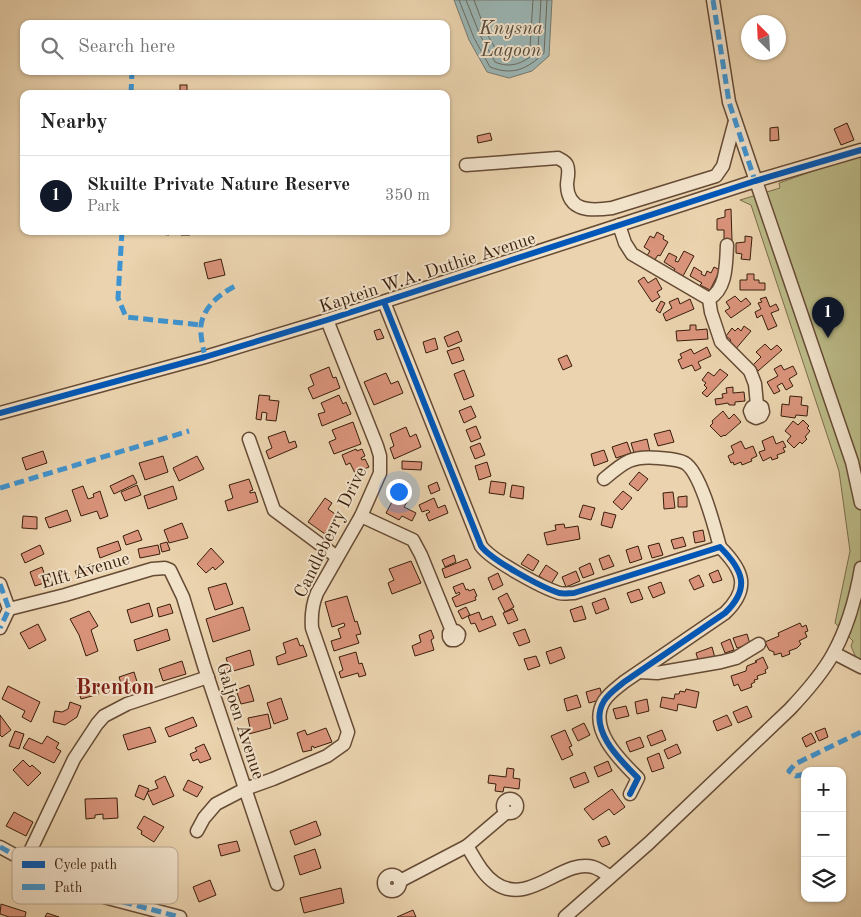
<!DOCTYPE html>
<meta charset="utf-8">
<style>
:root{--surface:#fff;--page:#f2f2f2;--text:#222;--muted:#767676;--line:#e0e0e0;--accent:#111827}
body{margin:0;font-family:"Old Standard TT",serif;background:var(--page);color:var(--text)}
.controls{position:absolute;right:15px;bottom:15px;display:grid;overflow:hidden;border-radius:10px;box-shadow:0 1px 4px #0004}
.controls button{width:45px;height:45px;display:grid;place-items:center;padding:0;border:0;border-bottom:1px solid var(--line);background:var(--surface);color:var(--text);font:25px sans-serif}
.compass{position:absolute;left:741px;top:15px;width:45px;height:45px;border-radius:50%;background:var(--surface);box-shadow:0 1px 4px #0004;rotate:336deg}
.you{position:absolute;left:398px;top:491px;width:18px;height:18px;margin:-12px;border:4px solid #fff;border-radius:50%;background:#1a73e8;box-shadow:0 0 0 8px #1a73e833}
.badge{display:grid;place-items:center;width:32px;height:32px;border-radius:50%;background:var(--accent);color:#fff;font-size:16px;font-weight:700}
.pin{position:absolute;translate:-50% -41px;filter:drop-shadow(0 1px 2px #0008)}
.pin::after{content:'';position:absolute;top:26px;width:18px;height:15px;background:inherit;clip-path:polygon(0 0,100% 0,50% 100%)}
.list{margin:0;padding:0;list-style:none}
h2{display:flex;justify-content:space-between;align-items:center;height:65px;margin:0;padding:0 20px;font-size:21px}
h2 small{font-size:16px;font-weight:400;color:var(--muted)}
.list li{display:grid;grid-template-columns:32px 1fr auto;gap:15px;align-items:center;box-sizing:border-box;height:80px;padding:0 20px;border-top:1px solid var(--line)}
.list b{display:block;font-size:19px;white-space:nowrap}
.list p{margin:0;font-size:16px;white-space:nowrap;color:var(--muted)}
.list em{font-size:16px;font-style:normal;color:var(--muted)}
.icon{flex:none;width:28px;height:28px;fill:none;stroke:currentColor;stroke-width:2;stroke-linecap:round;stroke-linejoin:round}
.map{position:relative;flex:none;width:861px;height:917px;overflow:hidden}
.search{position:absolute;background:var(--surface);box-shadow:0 1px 4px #0004;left:20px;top:20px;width:430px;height:55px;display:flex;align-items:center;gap:12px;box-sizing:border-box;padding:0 18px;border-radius:10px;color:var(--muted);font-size:19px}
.panel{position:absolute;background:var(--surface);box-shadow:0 1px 4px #0004;left:20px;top:90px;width:430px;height:145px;border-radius:10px}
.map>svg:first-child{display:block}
</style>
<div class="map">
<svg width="861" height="917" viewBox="0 0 861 917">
<rect width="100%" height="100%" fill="#ead3ae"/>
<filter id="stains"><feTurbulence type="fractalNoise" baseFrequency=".004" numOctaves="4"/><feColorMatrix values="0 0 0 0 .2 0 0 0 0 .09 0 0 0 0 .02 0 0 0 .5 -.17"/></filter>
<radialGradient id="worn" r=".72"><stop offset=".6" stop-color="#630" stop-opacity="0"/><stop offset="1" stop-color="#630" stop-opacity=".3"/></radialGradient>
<path fill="#bb8" stroke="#7a6c4a" d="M861 154V661L856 658 851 646 853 641 835 623 850 551 839 471 751 205 740 200 780 188 779 183Z"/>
<path fill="#9bb6b5" stroke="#747971" d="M454 0H552L549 56 532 71 509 78 487 72 469 40Z"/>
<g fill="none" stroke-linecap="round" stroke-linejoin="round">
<g stroke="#6a6a60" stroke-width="1">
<path d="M459 0 474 38 490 67C513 76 527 69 544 53L547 0"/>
<path d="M466 0 480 35 495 62C511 69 525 63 538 50L541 0"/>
<path d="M474 0 486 32 499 55C511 60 522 56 530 47L533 0"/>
</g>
</g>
<g fill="#d9937a" stroke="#3a1e0c">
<rect x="180" y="85" width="7" height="9"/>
<path d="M847 123 854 140 841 145 834 129Z"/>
<path d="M778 127 779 140 770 141V128Z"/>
<path d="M490 133 492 140 478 143 477 136Z"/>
<path d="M731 209 732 240H724V230H717V219L725 217V210Z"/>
<path d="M160 231H169V235L160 234Z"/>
<path d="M182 231H190V235H181Z"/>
<path d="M657 232 664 236 663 239 668 242 660 256 658 255 654 261 646 257 650 251 644 247 650 236 654 238Z"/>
<path d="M745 236 752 237 750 260 741 259 742 254 736 253V243L745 242Z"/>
<path d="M684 251 694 256 683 276 674 271 675 269 664 262 669 253 677 257 675 261 678 262Z"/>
<path d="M221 259 225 275 208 279 204 263Z"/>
<path d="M694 267 702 272 701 274 705 276 707 271 711 273 714 267 720 270 710 290 700 285 702 283 690 276Z"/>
<path d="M747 274H754V280H759V283H765V290H740V280H747Z"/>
<path d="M644 277 648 283 656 278 662 289 657 292 660 297 652 302 638 281Z"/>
<path d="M735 296 741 302 746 298 751 304 731 318 725 311 730 308 726 302Z"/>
<path d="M766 297 770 307 776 304 779 310 771 313 777 326 768 330 762 315 757 318 755 312 761 309 758 303 762 302 760 299Z"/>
<path d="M678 298 680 304 690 299 694 309 666 321 663 314 672 308 669 302Z"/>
<path d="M661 301 665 303 660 313 656 310Z"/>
<path d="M690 325H696V330L707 329 708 339 677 341 676 331 690 330Z"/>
<path d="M744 326 751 331 734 351 727 345 731 340 726 336 732 328 735 331 738 328 741 331Z"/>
<path d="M380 329 384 338 377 340 374 331Z"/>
<path d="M458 331 462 341 448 347 444 337Z"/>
<path d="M435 338 438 349 426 353 423 342Z"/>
<path d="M765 344 771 350 777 345 782 350 758 371 753 365 761 357 756 352Z"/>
<path d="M459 347 464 360 452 364 447 351Z"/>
<path d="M707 347 711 356 698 362 701 368 695 371 692 365 682 369 678 360 682 358 680 354 691 349 694 354Z"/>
<path d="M567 355 572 366 563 370 558 359Z"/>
<path d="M781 365 784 370 793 366 797 374 789 379 793 386 786 390 782 383 777 386 780 391 774 394 767 382 778 376 774 369Z"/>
<path d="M329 367 333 378 336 377 340 388 313 399 308 388 314 385 310 375Z"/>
<path d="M720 369 728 375 707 397 702 393 707 388 704 385 706 383 702 380 708 372 714 376Z"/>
<path d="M464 370 474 396 464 400 454 374Z"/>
<path d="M386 373 391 384 398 381 403 393 374 405 364 382Z"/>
<path d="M733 387V393L744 392 745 401 735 402V405H729L728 403 716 405 715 399 723 398 722 394 727 393 726 388Z"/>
<path d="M259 395 270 396 269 400 279 401 276 421 266 420 267 413 262 412 261 420 256 419Z"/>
<path d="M339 395 343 404 346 402 351 414 322 426 318 414 325 412 321 403Z"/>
<path d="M790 396 802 397 801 405 808 406 807 416 796 415 795 418 781 416 782 404 789 405Z"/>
<path d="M471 406 476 417 464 423 459 411Z"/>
<path d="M723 411 729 419 734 414 741 422 725 436 724 435 721 437 710 426 713 423 712 421Z"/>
<path d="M803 420 809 426 807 428 810 431 805 437 807 439 802 444 800 442 794 448 787 441 791 436 785 431 793 421 798 425Z"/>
<path d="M353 422 361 444 334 454 329 442 336 439 332 430Z"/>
<path d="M476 426 481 438 471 442 466 430Z"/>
<path d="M406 427 410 437 416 434 421 447 394 459 390 448 394 446 390 434Z"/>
<path d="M670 430 674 442 658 446 654 434Z"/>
<path d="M285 431 289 443 295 441 297 447 269 459 266 451 272 448 268 437Z"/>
<path d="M773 436 776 444 783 441 786 447 783 448 785 452 777 455 778 458 772 460 771 457 763 461 759 452 765 450 762 441Z"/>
<path d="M647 439 650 452 635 456 631 443Z"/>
<path d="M741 441 745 449 753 446 757 456 751 459 752 461 742 465 741 462 734 465 733 462 731 463 728 456 734 453 731 446Z"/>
<path d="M627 442 631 453 616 458 612 447Z"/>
<path d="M480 443 485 455 475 459 470 447Z"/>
<path d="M356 449 357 451 362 449 365 456 361 458 362 460 365 459 369 467 355 473 350 463 346 465 342 455Z"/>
<path d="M604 450 608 461 594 466 591 454Z"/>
<path d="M43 451 47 463 26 470 22 458Z"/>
<path d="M163 456 168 472 145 480 139 463Z"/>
<path d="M197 456 204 469 179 481 173 468Z"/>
<path d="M402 461 422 462 421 470 402 469Z"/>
<path d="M487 462 491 476 479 480 475 466Z"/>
<path d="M639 472 648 479 638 491 629 484Z"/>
<path d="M133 475 137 483 114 494 110 486Z"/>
<path d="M249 479 253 490 250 491V493L255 492 258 502 228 511 225 501 233 498 229 485Z"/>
<path d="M491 481 506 483 504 495 489 493Z"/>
<path d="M437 482 440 490 431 494 428 486Z"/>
<path d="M137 485 141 495 125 501 121 492Z"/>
<path d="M512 485 524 487 523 499 510 497Z"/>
<path d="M83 486 88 499 94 497 93 494 100 491 108 516 100 519 97 511 81 516 72 490Z"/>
<path d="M173 486 177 499 148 509 144 496Z"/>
<path d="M391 490 409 499 404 507 416 513 412 521 402 516 399 520 386 513 393 500 388 497Z"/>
<path d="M623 491 632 498 622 510 613 502Z"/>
<path d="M673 492 675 508 664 509 663 493Z"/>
<path d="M687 496V507H678V497Z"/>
<path d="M325 498 332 503 328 509 338 516 325 534 308 522Z"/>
<path d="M434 498 438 508 445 505 448 513 429 521 426 514 430 512 428 510 422 512 419 505Z"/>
<path d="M583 505 595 508 591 520 579 517Z"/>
<path d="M67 510 71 521 49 528 45 518Z"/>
<path d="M604 512 616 515 612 528 601 525Z"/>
<path d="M23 516 37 517V529L22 528Z"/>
<path d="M182 523 188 538 169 543 164 530Z"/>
<path d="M564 524 565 528 578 526 580 539 547 545 544 533 556 530 555 525Z"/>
<path d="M138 530 142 540 126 545 123 536Z"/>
<path d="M703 530 705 541 695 543 693 532Z"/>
<path d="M683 537 686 546 674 549 671 540Z"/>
<path d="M118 541 121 550 100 558 97 548Z"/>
<path d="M167 542 170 550 162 552 160 544Z"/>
<path d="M659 543 663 555 652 558 648 546Z"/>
<path d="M40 545 44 554 25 563 21 554Z"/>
<path d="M158 545 160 554 140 558 138 549Z"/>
<path d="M638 546 642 559 630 563 626 550Z"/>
<path d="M211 548 224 562 215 570 213 567 206 573 197 564Z"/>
<path d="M528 554 539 561 533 571 521 564Z"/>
<path d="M454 555 456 562 445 567 442 560Z"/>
<path d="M609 555 614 566 603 570 599 559Z"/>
<path d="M467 559 471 568 445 578 442 569Z"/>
<path d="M411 561 421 583 392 594 388 583 394 580 389 569Z"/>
<path d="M590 563 594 574 583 578 579 568Z"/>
<path d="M91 564 95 572 78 579 75 571Z"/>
<path d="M546 565 558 573 551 584 539 576Z"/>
<path d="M42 567 47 582 35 586 30 572Z"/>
<path d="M718 570 722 580 713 583 709 574Z"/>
<path d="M576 571 580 581 566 587 562 577Z"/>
<path d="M498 573 503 585 493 590 488 578Z"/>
<path d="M699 575 704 586 694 590 689 580Z"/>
<path d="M661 582 665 593 653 598 648 587Z"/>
<path d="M226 583 233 604 215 610 208 588Z"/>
<path d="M463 583 466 590 468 589 469 591 474 589 477 596 475 597 476 600 456 607 452 598 460 594 459 592 456 594 453 587Z"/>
<path d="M639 589 643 599 631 603 627 593Z"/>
<path d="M507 593 514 607 505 612 498 598Z"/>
<path d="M347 596 355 622 357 621 361 634 356 635 359 643 334 651 331 641 341 638 338 629 345 626 344 623 332 627 325 602Z"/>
<path d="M605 598 609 609 596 614 592 603Z"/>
<path d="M149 603 153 616 131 623 127 610Z"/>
<path d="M170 604 173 613 159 617 157 608Z"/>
<path d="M582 606 586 619 574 622 570 610Z"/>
<path d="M243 607 250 630 213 642 206 619Z"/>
<path d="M466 607 470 615 462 619 458 611Z"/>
<path d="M513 609 518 620 508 624 503 613Z"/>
<path d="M89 611 98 626 91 630 98 651 86 656 79 635 70 619Z"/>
<path d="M479 612 482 620 492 616 496 625 479 632 475 623 471 624 468 616Z"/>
<path d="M800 623 802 627 806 625 808 631 805 632 807 637 799 641 801 644 797 648 789 651 790 654 782 657 781 653 774 655V652L769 650 765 642 779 636 778 633Z"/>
<path d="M38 624 46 640 29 649 20 633Z"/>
<path d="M167 629 170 640 137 651 134 640Z"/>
<path d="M525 629 530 642 519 646 513 633Z"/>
<path d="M431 630 434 638 431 640 434 650 415 656 412 646 421 642 419 635Z"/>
<path d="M747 634 750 644 737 648 733 638Z"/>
<path d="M297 638 300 646 303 645 307 656 278 665 276 657 286 653 283 643Z"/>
<path d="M730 639 734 650 725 653 721 643Z"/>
<path d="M561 647 565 658 550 664 546 652Z"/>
<path d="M712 647 715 658 699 663 696 653Z"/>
<path d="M250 650 254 665 223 674 221 666 228 664 226 658Z"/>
<path d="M356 652 359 664 362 663 366 675 359 677 358 673 341 678 339 672 343 670 339 657Z"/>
<path d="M536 656 540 666 528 670 524 659Z"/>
<path d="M763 657 768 668 765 670 766 673 757 676 758 679 754 680 755 682 751 684 752 687 741 691 738 684 734 686 731 676 746 671 747 666 757 662 755 661Z"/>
<path d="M182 661 186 674 163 681 159 669Z"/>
<path d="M134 672 139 688 124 693 119 677Z"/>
<path d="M95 682 99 694 81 699 77 686Z"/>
<path d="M249 685 254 701 241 704 236 690Z"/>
<path d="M8 686 40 702 31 722 22 717 25 711 2 699Z"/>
<path d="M600 688 603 699 589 703 586 692Z"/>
<path d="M686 689 699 692 696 708 678 704 677 711 660 707 662 697 674 699 675 694H679L680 691 685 692Z"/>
<path d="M577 695 581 707 567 711 564 699Z"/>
<path d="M281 698 288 719 274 724 267 703Z"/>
<path d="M647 699 649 711 637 714 635 702Z"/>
<path d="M70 702 81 706 77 717 65 725 53 722 55 711 62 712 68 709Z"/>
<path d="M626 706 629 716 616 719 613 709Z"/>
<path d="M747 706 752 717 738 723 733 712Z"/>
<path d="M268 714 271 728 249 734 247 729 250 728 248 718Z"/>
<path d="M0 715 11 730 2 737 0 735Z"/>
<path d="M727 715 732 725 717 731 713 721Z"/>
<path d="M193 717 197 726 169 737 165 728Z"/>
<path d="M584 723 590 735 578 741 572 729Z"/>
<path d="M150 727 156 742 128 750 123 735Z"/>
<path d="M326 728 332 742 314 748 313 746 311 747 312 750 303 752 297 733 305 730 307 735Z"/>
<path d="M825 728 828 737 819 741 815 732Z"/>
<path d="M565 730 572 746 569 747 573 755 562 760 551 736Z"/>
<path d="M662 730 666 740 651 746 647 736Z"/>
<path d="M15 731 24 734 19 749 9 746Z"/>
<path d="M811 733 816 742 806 747 802 738Z"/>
<path d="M47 736 59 743 56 748 61 751 54 763 23 748 29 738 42 744Z"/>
<path d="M640 737 644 747 630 752 626 742Z"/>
<path d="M204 744 211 759 200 763 198 759 193 761 190 754 197 751 195 748Z"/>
<path d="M677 744 681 753 668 759 664 750Z"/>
<path d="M659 753 664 768 652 772 647 758Z"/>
<path d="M23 760 30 767 32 765 41 773 28 786 13 770Z"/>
<path d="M608 761 612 771 598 777 594 767Z"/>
<path d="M507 768 514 769 513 778 520 779 519 789 504 787 503 792 495 791 496 784 488 783 489 775 506 777Z"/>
<path d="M585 772 589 782 574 788 570 778Z"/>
<path d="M165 776 174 796 153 805 147 792 158 788 155 781Z"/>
<path d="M188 780 203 787 197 797 183 790Z"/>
<path d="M139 785 149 789 144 800 135 796Z"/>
<path d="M612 789 625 807 614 815 609 809 593 820 584 809Z"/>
<path d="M117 798 118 818 103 819V814L95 815V818L86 819 85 799Z"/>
<path d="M14 812 33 822 26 836 6 826Z"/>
<path d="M144 816 164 827 154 842 141 834 142 831 137 828Z"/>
<path d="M316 821 321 835 295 845 290 831Z"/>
<path d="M606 836 610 844 602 847 598 840Z"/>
<path d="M237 841 240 851 221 856 218 845Z"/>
<path d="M315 849 321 868 300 875 294 856Z"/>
<path d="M210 880 216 895 199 902 193 887Z"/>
<path d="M341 888 344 903 304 913 300 898Z"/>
<path d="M1 904 26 912 25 917H9L0 914Z"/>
<path d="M413 910 416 917H397Z"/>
<path d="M47 913 59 917H45Z"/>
</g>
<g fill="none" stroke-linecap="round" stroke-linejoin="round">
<defs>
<g id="minor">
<path d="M713 0 729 102 852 462 861 503"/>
<path d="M466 165 558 158C561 160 565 161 567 165 570 171 567 179 567 185 568 212 591 211 612 208L716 176 723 166 735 121"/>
<path d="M619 225 625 243 632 254 709 299 711 312 721 342 750 371 755 384 757 405 762 407 763 412 761 416 756 418 752 416 750 411 752 407 757 405"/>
<path d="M709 299C727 289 726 264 727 245"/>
<path d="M384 302 481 546C491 560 541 587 559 593 564 594 569 593 574 593L720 547C743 570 751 588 725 613L624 682C617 688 609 693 604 701 587 729 621 761 638 778L630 794"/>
<path d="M0 413 205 357 327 320 755 181 861 150"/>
<path d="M249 439 274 510 337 557"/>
<path d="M604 479C624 462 632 455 659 458 667 459 677 459 685 463 701 473 715 529 720 547"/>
<path d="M361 516 413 540 421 555 452 631H456L459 634 458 638 455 640H451L449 637V633L452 631"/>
<path d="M0 584 9 609 0 628"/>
<path d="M9 609 65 595 152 569 165 568 170 570 183 597 204 666 277 884"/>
<path d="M834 653 861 667"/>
<path d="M639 672 657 673 721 662 736 658 759 644"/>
<circle cx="510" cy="806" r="7"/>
<path d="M197 831 204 818 216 804 245 789 273 779 327 756 344 744 348 732 312 628C311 615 312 605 317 593L361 516 380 473V456L377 446 327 320"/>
<path d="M467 846C475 859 482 874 495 883 529 907 563 858 593 867 599 869 605 873 610 877"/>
<path d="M0 847 81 891 180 917"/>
<path d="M25 862 74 759 97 724 104 716 127 704 208 677"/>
<circle cx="392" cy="883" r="8"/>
<path d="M400 881 467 846 507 812"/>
<path d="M565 917 649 843 790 709C806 692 822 674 833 654 848 627 856 597 861 568"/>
</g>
</defs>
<use href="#minor" stroke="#664b34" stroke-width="15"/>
<use href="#minor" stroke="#f1e2ca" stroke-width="12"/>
<g stroke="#3e94d2" stroke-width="5" stroke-dasharray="10 5" stroke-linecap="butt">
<path d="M713 0 729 102 755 181"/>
<path d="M131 94 132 71"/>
<path d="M122 231 118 298 126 317 201 325"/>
<path d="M205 357C203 347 200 335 201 325 204 306 221 293 237 285"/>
<path d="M0 488 189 431"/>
<path d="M0 584 9 609 0 628"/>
<path d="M805 774 796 776 789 771 795 764 861 732"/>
<path d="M0 847 81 891 180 917"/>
</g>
<defs>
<g id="cycleway">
<path d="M384 302 481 546C491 560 541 587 559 593 564 594 569 593 574 593L720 547C743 570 751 588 725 613L624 682C617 688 609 693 604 701 587 729 621 761 638 778L630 794"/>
<path d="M0 413 205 357 327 320 755 181 861 150"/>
</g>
</defs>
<use href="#cycleway" stroke="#f1e2ca" stroke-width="9"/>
<use href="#cycleway" stroke="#0057b8" stroke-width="6"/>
</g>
<g text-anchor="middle" stroke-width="4" stroke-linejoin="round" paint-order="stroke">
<g font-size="18" fill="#3a1e0c" stroke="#f1e2ca">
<text transform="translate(427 272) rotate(-18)" y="6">Kaptein W.A. Duthie Avenue</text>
<text transform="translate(330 532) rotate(-64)" y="6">Candleberry Drive</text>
<text transform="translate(85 570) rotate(-16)" y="6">Elft Avenue</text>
<text transform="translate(241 721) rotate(72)" y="6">Galjoen Avenue</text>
</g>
<g font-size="19" font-style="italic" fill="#574c3f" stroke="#f1e2ca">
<text x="511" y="34">Knysna<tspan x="511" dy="22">Lagoon</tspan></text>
</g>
<g font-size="22" font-weight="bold" fill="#7a1f14" stroke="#f1e2ca">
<text x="115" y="694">Brenton</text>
</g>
</g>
<rect x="12" y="847" width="166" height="57" rx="8" fill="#f1e2ca" stroke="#baa791" stroke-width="1"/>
<rect x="22" y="861" width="23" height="7" fill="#0057b8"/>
<rect x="22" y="884" width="23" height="6" fill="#3e94d2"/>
<g font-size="14" fill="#3a1e0c">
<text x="54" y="869">Cycle path</text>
<text x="54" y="892">Path</text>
</g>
<rect width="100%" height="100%" filter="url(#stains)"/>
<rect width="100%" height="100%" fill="url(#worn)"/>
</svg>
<div class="controls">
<button>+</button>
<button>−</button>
<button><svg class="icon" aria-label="layers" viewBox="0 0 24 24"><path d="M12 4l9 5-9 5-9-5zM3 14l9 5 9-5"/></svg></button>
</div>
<svg class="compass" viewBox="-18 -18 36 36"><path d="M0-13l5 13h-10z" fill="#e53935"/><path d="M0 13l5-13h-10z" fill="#767676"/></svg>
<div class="you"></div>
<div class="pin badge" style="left:828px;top:338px">1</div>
<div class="search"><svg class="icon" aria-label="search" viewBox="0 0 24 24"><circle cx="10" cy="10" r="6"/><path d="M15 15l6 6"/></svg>Search here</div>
<section class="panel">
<h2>Nearby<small></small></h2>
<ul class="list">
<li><span class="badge">1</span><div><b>Skuilte Private Nature Reserve</b><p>Park</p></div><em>350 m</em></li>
</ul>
</section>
</div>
